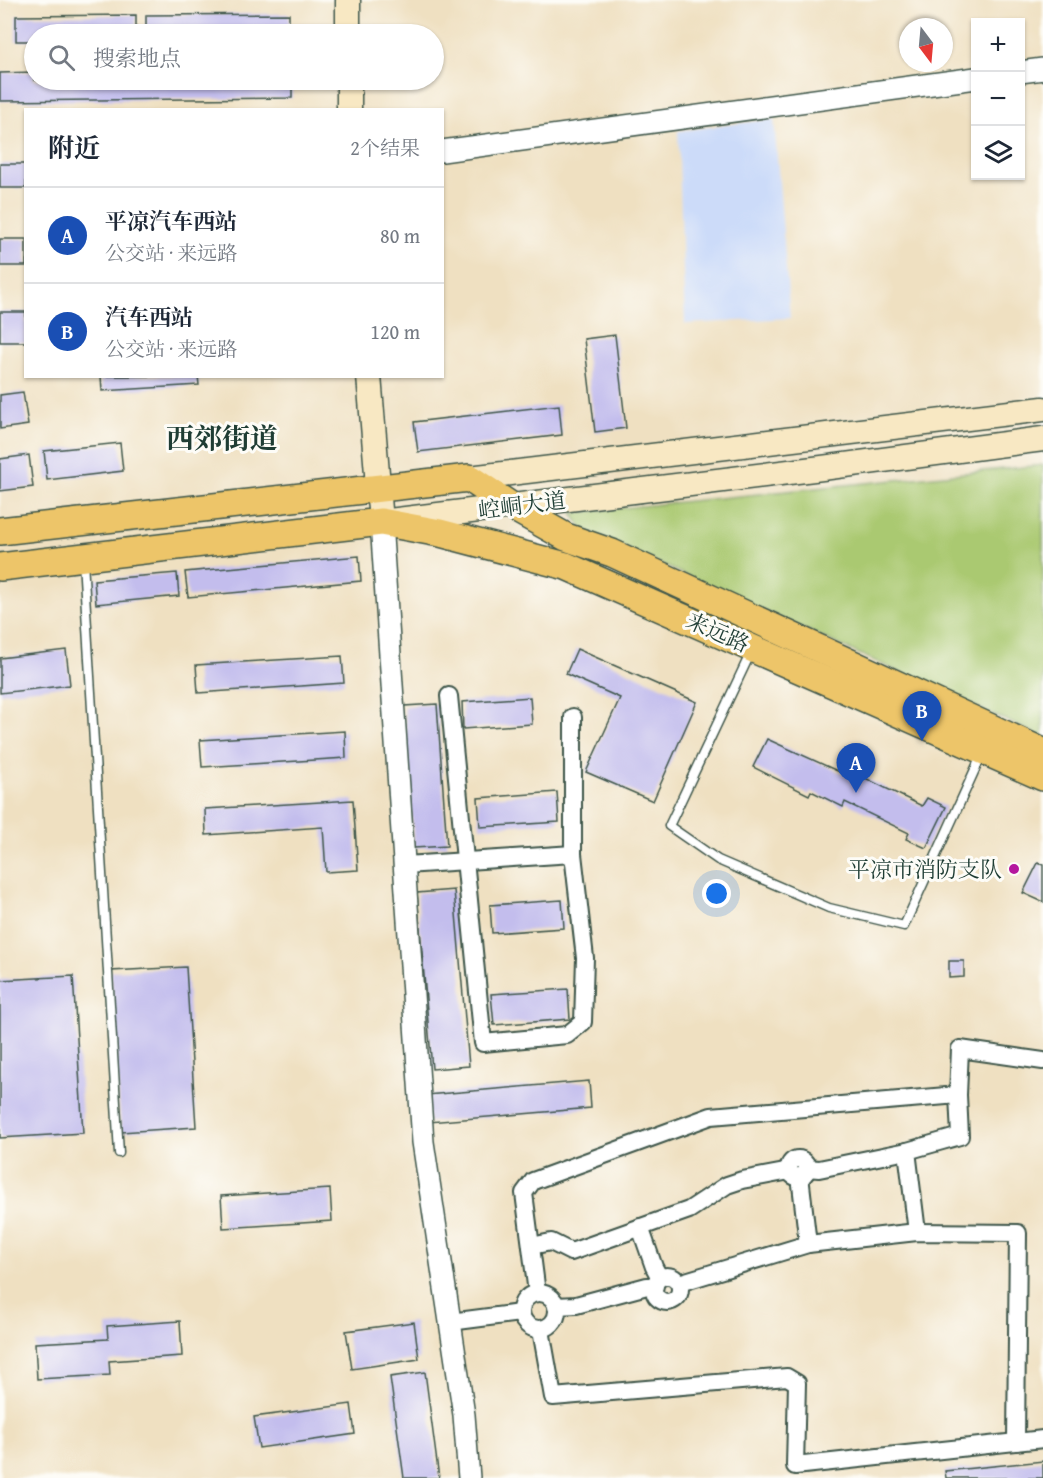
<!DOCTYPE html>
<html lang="zh">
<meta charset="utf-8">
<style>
:root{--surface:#fff;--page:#f2f2f3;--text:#1f2937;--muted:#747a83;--line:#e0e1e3;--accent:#7c3aed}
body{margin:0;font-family:"Gentium Book Plus","Noto Serif SC",serif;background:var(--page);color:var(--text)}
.controls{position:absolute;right:18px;top:18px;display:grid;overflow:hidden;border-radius:0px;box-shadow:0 2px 4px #0004}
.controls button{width:54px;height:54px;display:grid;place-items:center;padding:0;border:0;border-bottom:2px solid var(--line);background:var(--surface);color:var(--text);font:30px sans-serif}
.compass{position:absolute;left:899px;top:18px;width:54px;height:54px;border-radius:50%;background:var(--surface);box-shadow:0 2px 4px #0004;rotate:164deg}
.you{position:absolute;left:717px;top:894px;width:21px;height:21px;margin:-15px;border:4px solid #fff;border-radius:50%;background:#1a73e8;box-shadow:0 0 0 9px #1a73e833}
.badge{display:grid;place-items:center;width:39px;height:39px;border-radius:50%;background:var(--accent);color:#fff;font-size:20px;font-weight:700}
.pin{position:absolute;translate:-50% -50px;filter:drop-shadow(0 2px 3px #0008)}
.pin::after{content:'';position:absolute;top:32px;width:21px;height:18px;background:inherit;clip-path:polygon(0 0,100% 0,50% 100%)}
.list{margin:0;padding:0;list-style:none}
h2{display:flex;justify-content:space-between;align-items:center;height:78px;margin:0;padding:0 24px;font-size:26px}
h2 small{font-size:20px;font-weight:400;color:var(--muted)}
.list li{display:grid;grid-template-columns:39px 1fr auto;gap:18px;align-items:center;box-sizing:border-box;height:96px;padding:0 24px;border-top:2px solid var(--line)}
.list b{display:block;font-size:22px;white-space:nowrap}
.list p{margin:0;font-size:20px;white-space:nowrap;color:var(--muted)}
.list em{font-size:20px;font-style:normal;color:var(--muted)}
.icon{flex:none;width:33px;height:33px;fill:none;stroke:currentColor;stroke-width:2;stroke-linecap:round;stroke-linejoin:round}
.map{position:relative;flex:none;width:1043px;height:1478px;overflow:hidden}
.search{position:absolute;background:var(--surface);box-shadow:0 2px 4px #0004;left:24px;top:24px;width:420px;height:66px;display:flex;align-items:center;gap:15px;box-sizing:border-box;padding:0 21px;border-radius:33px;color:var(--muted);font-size:22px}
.panel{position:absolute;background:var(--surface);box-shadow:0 2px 4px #0004;left:24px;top:108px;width:420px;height:270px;border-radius:0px}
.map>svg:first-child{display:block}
</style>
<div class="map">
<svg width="1043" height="1478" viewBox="0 0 1043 1478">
<rect width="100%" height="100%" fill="#fdfcf7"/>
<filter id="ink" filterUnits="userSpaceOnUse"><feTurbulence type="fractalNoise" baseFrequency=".0167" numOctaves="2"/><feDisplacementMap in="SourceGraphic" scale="12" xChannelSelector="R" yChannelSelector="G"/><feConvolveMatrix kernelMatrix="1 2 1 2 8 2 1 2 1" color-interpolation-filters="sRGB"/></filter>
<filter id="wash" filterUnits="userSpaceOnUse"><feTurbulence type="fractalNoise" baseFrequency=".008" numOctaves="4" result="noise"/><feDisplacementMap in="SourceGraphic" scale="24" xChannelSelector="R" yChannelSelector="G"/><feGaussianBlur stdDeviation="1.35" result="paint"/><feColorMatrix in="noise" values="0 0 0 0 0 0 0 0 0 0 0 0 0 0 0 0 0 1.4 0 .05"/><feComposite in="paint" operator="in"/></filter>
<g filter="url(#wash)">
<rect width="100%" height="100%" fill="#efe0c1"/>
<path fill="#ccdbf9" d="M774 119 790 318 685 324 678 131Z"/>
<path fill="#aac971" stroke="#648352" stroke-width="1.5" d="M1043 465V737L583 529 572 513Z"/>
<g id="blocks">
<g fill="#c3bded">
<path d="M289 14V34H146V15Z"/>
<path d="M136 15V34H34V41H16V16Z"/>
<path d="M34 72V80H292V98L0 101V73Z"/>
<rect x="0" y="164" width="26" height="24"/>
<rect x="0" y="239" width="26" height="27"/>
<rect x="0" y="312" width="26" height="30"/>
<path d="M615 335 626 428 595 432 584 339Z"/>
<path d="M101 376H198L199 385 102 391Z"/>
<path d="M23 392 28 425 0 429V395Z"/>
<path d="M559 405 562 435 418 452 414 422Z"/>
<path d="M120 443 123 471 47 480 44 451Z"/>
<path d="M29 455 33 487 0 491V459Z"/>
<path d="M359 556 361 581 188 597 185 572Z"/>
<path d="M177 573 179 596 96 604 94 580Z"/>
<path d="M577 649 697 702 653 801 586 772 620 698 566 674Z"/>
<path d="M66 650 70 685 0 693V658Z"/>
<path d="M342 656 344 683 198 693 196 665Z"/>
<path d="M530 697 532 724 463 729 462 702Z"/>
<path d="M437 704 447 846 414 848 404 706Z"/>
<path d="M345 731 346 758 202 767 200 740Z"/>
<path d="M767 739 855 779 857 774 922 806 927 798 946 807 926 848 906 839 909 833 845 802 843 807 811 791 809 795 753 767Z"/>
<path d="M557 792 559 822 480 827 478 798Z"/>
<path d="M353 800 358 870 326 872 323 827 206 835 205 809Z"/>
<path d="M1038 863 1043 865V902L1023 893Z"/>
<path d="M454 890 469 1066 432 1069 417 893Z"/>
<path d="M562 900 564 928 492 933 490 905Z"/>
<path d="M949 961H964V977L949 978Z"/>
<path d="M186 967 196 1127 121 1132 111 971Z"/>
<path d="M73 976 83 1133 0 1138V980Z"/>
<path d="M568 989 570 1019 494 1025 491 994Z"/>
<path d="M589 1081 591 1108 429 1122 426 1095Z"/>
<path d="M330 1189 332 1221 223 1228 221 1196Z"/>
<path d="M180 1321 182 1356 109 1361 110 1375 37 1379 35 1343 108 1339 107 1326Z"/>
<path d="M414 1322 419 1359 352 1369 346 1331Z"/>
<path d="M425 1372 439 1478H404L390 1377Z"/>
<path d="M351 1404 355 1434 259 1448 254 1417Z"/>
<path d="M1043 1461V1478H946L945 1471Z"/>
</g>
</g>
</g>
<g filter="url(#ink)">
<use href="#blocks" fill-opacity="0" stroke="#3e5549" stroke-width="1.5"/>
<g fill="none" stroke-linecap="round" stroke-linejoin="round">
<defs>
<g id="service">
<path d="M83 561 119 1153"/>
<path d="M752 650 669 826 718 860 829 908 904 926 982 754"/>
</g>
<g id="minor">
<path d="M449 696 483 1043 567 1035 583 1022 585 958 573 854V717"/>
<path d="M405 865 573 854"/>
<circle cx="798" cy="1168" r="9"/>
<path d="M807 1168 819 1169 907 1151"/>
<path d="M800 1176 808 1244"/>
<path d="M640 1227 654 1267 660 1278"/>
<path d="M917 1232 907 1151 960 1136 958 1095 960 1049 1043 1061"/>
<path d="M531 1246 551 1242 571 1252 689 1210 727 1185 742 1180 790 1171"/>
<circle cx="667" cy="1289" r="13"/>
<path d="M679 1283 808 1244 917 1232 1018 1233 1016 1442"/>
<circle cx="539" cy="1311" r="18"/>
<path d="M537 1293 524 1193 533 1181 711 1116 958 1095"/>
<path d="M556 1306 576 1305 647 1286H655"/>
<path d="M450 1322 520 1313"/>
<path d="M541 1330 553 1397 787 1377 797 1383 795 1466 1043 1439"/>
</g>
<g id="tertiary">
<path d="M1020 72 1043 69"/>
<path d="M442 151 976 78"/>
<path d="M381 522 423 1142 464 1415 469 1478"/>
</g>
<g id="secondary">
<path d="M348 0V34"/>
<path d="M349 80V110"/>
<path d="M369 376 381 522 822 468 1043 439"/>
<path d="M469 478 1043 409"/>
</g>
<g id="primary">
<path d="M0 531 469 478 511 506 566 537 612 553 1043 752"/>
<path d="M0 567 381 522 440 533 566 566 1043 777"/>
</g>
</defs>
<use href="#service" stroke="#3e5549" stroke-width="11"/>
<use href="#minor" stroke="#3e5549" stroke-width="20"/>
<use href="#tertiary" stroke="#3e5549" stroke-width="24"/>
<use href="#secondary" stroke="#3e5549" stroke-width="27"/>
<use href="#primary" stroke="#3e5549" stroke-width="30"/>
<use href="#service" stroke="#fff" stroke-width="8"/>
<use href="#minor" stroke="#fff" stroke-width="16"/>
<use href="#tertiary" stroke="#fff" stroke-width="21"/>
<use href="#secondary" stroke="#f8e8c3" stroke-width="24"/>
<use href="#primary" stroke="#edc569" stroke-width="27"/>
</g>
</g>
<circle fill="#b5179e" stroke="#fdfcf7" stroke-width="2" cx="1014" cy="869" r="6"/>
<g text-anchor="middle" stroke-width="6" stroke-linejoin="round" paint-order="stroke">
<g font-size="22" fill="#1f3d34" stroke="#fdfcf7">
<text transform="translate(522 505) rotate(-7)" y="8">崆峒大道</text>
<text transform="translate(718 632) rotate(24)" y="8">来远路</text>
</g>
<g font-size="22" fill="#1f3d34" stroke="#fdfcf7" text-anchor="end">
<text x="1002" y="877">平凉市消防支队</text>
</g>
<g font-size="28" font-weight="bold" fill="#1f3d34" stroke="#fdfcf7">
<text x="222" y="448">西郊街道</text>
</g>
</g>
</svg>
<div class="controls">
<button>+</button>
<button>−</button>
<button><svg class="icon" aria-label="layers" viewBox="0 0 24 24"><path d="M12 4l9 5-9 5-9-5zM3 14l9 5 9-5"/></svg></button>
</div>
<svg class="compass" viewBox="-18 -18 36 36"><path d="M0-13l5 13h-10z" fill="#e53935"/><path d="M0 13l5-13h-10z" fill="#747a83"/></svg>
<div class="you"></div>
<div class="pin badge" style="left:856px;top:793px;background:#1a4fb4">A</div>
<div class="pin badge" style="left:922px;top:741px;background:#1a4fb4">B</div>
<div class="search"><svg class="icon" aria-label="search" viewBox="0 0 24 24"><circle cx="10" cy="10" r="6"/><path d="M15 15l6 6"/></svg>搜索地点</div>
<section class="panel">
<h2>附近<small>2个结果</small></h2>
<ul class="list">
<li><span class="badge" style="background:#1a4fb4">A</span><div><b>平凉汽车西站</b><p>公交站 · 来远路</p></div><em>80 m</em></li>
<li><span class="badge" style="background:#1a4fb4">B</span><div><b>汽车西站</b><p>公交站 · 来远路</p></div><em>120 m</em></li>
</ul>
</section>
</div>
